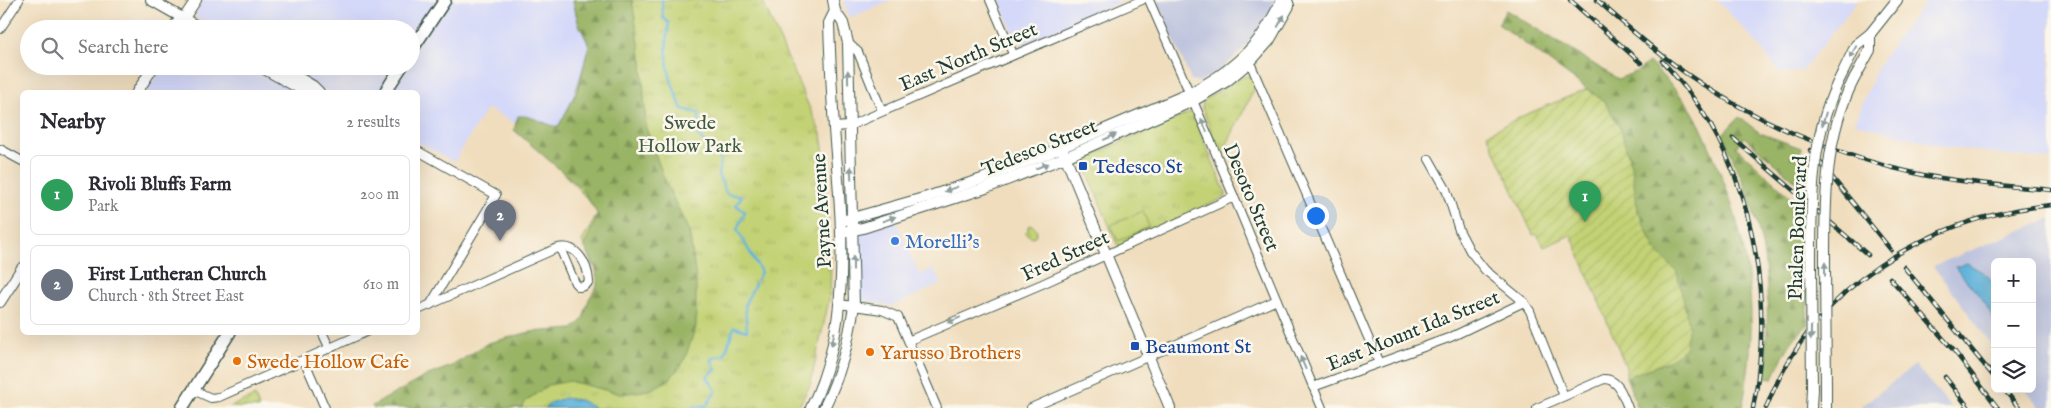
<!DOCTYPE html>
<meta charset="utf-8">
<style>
:root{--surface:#fff;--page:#f2f2f3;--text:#2b2b33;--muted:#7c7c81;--line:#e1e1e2;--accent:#c8321e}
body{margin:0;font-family:"IM FELL English",serif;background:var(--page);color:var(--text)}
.controls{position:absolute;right:15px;bottom:15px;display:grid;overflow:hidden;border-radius:8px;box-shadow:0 5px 20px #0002}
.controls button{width:45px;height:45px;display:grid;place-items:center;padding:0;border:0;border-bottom:1px solid var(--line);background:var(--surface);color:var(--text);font:25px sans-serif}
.you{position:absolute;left:1315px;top:215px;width:18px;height:18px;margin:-12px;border:4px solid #fff;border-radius:50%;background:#1a73e8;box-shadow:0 0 0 8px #1a73e833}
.badge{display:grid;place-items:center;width:32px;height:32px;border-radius:50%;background:var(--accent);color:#fff;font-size:16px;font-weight:700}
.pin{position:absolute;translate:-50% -41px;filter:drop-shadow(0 1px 2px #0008)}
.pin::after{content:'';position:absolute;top:26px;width:18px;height:15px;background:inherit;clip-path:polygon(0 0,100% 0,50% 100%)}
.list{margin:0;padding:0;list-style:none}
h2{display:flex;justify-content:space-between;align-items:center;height:65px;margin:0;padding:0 20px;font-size:21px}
h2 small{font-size:16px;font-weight:400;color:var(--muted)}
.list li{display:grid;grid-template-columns:32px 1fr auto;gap:15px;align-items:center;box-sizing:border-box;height:80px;margin:0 10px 10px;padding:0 10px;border:1px solid var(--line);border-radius:8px}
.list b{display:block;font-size:19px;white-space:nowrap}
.list p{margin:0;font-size:16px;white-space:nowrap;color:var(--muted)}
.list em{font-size:16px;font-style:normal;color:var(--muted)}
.icon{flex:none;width:28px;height:28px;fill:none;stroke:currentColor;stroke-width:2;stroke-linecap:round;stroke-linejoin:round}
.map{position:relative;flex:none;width:2051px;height:408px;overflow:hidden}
.search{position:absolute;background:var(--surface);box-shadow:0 5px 20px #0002;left:20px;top:20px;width:400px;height:55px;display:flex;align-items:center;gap:12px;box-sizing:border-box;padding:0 18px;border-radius:28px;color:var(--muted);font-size:19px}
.panel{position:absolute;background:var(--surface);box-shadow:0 5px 20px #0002;left:20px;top:90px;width:400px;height:245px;border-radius:8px}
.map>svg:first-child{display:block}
</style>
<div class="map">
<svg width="2051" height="408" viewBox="0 0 2051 408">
<defs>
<pattern id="grass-tufts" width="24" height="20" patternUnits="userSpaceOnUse" patternTransform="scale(1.25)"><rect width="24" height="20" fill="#c3d274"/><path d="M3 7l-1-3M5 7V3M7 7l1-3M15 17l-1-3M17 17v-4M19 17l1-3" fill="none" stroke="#a7b565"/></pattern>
<pattern id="forest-firs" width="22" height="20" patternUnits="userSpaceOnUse" patternTransform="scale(1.25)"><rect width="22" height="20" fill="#9ab466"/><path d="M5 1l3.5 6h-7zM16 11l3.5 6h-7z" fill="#7d9455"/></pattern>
<pattern id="garden-furrows" width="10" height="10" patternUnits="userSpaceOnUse" patternTransform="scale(1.25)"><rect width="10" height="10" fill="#c3d274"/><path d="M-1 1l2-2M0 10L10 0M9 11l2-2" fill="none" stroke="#a7b565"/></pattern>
</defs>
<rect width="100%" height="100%" fill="#fbf7ec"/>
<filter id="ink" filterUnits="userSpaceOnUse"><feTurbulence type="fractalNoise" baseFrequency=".02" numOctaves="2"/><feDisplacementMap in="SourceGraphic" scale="10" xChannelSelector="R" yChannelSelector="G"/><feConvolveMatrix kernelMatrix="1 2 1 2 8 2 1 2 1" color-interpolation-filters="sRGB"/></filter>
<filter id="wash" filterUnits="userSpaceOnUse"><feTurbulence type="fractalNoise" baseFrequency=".0096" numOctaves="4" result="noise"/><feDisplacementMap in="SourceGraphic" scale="20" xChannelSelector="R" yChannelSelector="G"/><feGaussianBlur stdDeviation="1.12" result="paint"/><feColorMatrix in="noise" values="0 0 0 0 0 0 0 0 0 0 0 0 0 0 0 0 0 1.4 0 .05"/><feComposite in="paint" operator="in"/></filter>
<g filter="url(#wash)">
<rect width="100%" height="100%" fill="#f0ddbd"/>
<g fill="#d4d8f9">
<path d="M204 0H573L578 22 589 45 578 90 569 110 547 141 487 108 454 162 418 142V92H332L326 89 323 92H146L163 66H411V29H198L202 23 197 18 196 12Z"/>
<path d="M843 0H890V1L849 18Z"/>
<path d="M999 0H1124L1023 44 1016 41Z"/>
<path d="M1717 0H1858L1803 70 1781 74 1754 40Z"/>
<path d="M1929 0H2051L2050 44 2051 160 1945 147 1855 123 1875 72 1893 44 1920 8Z"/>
<path d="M896 220 919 274 934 269 941 284 892 306 863 300 858 297V290L860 284 861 249 858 238 860 234Z"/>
</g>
<g fill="#bdc3de">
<path d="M1157 0H1276L1258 32 1241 51 1222 68 1199 82 1191 80Z"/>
<path d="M2051 218V408H2040L2025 389H2032V262H1995V349L1933 266Z"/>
<path d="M1915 365 1952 408H1861V407Z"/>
</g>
<g fill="url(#grass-tufts)" stroke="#718854">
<path d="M573 0H762L822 136 831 259 830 296 810 385 798 408H409L583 330 602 283 582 241 599 211 564 174 547 141C573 109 579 84 589 45L578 22Z"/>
<path d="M1249 76 1253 78 1257 84 1221 156 1202 108 1203 101 1240 77Z"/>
<path d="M1192 112 1226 194V197L1118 247 1082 159Z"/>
<path d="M1032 225 1037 230 1035 236 1032 237 1025 233 1028 230V226Z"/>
</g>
<g fill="url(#forest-firs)" stroke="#5c784d">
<path d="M573 0H632L642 61 646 128 665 181 689 231 696 279V326L684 361 670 379 650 390 621 394 570 381 548 385 526 401 522 408H373L372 406 428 375 452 366 488 343 530 332 573 329 583 319 589 299 597 286 596 267 584 246 598 215 581 188 514 130 518 116C533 115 543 124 558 127L578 90 589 45 578 22Z"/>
<path d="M1506 10 1618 79 1638 71 1649 62C1661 75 1674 87 1685 101 1698 117 1705 137 1713 155 1750 241 1761 316 1742 408H1638L1626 377 1669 361 1677 272 1655 250 1638 211 1632 170 1621 130 1605 102 1498 24Z"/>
<path d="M1739 117 1760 133 1801 148 1800 159 1809 175V188L1805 189 1744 137 1736 147 1808 213 1807 326C1790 339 1782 359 1773 378L1763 377C1768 329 1771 279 1759 232 1751 198 1737 166 1722 135Z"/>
</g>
<g fill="url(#garden-furrows)" stroke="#718854">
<path d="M1587 89 1605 102 1621 130 1632 170 1638 211 1655 250 1677 272 1689 325 1685 348 1669 361 1626 377V367L1571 235 1544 247 1537 234 1533 235 1487 134 1520 117Z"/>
<path d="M255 396 259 408 230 407Z"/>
</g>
<path fill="#c3d274" stroke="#718854" d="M1143 211 1149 227 1118 241 1111 225Z"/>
<g fill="#5eb2da" stroke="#3e7887">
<path d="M1967 263C1973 267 1979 270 1984 273 1999 283 1995 307 1995 322L1984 301 1957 270 1956 267Z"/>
<path d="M564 398 580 400 595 408H545L552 402Z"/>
</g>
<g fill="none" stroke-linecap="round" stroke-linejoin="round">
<path stroke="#5eb2da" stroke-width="2.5" d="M662 0 663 18 669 23C663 59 668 76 682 109L699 113V128L697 135 721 160 718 175 727 194 742 196 736 205 745 212 737 229 761 272 745 304 747 331 734 327 725 354 711 359 716 370 707 376 716 391 707 405 691 408"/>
</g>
</g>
<g filter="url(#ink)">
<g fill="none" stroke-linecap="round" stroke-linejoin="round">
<defs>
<g id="street">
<path d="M990 0 1013 54"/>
<path d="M1149 0 1214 149 1322 408"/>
<path d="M0 29 19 0"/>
<path d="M848 43 858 52 882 111"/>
<path d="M1248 58 1379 363"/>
<path d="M834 127 849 126 1142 0"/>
<path d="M0 149 22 161"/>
<path d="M418 151 496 195 430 305"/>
<path d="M1429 159 1446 189 1459 230 1470 251 1485 270 1524 302 1530 311 1564 396"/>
<path d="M839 304 882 310 898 317 937 408"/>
<path d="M418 310 555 249C576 241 588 264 589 282L584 286 579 287 575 283 560 248"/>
<path d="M322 332 330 349"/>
<path d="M910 340 1042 284 1234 197"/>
<path d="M304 360 325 408"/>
<path d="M1313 387 1451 337 1524 302"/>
<path d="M193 390 211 398 219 397 366 332"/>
<path d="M1031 408 1277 300"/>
<path d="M1537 408 1604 379C1619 379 1623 396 1628 408"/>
</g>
<g id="secondary">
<path d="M151 0 202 29"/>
<path d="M173 29 176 24 184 18 196 0"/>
<path d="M259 66 306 92"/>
<path d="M279 66 313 86 319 92"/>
<path d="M1842 74 1856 45 1870 34 1897 0"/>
<path d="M1854 79 1870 50V34"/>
<path d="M137 92 154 66"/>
<path d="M1063 151 1170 408"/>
<path d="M842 221 927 197 982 179 1051 152 1190 93C1218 78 1243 61 1262 35 1269 25 1275 13 1281 2L1284 0"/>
<path d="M842 232 863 228 986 188 1066 157 1193 101 1227 81 1251 61 1269 41 1289 6 1287 0"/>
<path d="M0 302 22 268"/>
<path d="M1826 387V408"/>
<path d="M811 408C854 321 841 221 834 129 832 93 830 58 829 23L835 11"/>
<path d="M824 408C841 374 848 343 854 306L848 43 843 23 835 11 833 0"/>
<path d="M1811 408 1812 389"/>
</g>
<g id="primary">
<path d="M411 51 445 0"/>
<path d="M385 92 402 66"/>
<path d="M182 408 230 332"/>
</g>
</defs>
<use href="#street" stroke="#3e5549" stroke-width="10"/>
<use href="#secondary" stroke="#3e5549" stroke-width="12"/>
<use href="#primary" stroke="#3e5549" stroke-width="14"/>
<use href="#street" stroke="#fff" stroke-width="8"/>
<use href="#secondary" stroke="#fff" stroke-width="10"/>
<use href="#primary" stroke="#fff" stroke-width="11"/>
<defs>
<g id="rail">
<path d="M1570 0 1641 63"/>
<path d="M1597 0C1625 25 1654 50 1684 72 1753 121 1841 158 1923 175 1965 183 2008 186 2051 190"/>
<path d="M1662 61C1676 76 1689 91 1700 108 1757 194 1773 308 1753 408"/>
<path d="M1733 138 1868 255"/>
<path d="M1810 150 1891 250"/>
<path d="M1904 267 1995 378"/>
<path d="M1890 278 1955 352 1998 408"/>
<path d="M1945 377 1969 408"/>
<path d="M2004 389 2019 408"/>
<path d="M1766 408C1812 288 1926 217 2051 205"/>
</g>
</defs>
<use href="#rail" stroke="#1f3d34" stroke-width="4.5"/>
<use href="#rail" stroke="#fbf7ec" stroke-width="2.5" stroke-dasharray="8" stroke-linecap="butt"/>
<defs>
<g id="secondary-bridge">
<path d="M1826 387C1826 347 1825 306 1825 265 1825 201 1824 137 1854 79"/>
<path d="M1812 389C1812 348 1811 308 1811 267 1811 201 1810 135 1842 74"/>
</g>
</defs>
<use href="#secondary-bridge" stroke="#3e5549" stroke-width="12" stroke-linecap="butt"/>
<use href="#secondary-bridge" stroke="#fff" stroke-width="10"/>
</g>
<defs><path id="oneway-solid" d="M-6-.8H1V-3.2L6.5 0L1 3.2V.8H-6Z" transform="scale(1.25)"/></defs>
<g fill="#8f9e9a">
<use href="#oneway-solid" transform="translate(1281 21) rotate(-61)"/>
<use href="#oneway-solid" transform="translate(1853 52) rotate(119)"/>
<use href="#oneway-solid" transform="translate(848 77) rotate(-91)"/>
<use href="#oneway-solid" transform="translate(1824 119) rotate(106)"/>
<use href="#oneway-solid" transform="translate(1204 125) rotate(-114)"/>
<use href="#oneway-solid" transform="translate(1110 137) rotate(-24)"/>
<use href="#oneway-solid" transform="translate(1042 166) rotate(-22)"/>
<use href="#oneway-solid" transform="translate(851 173) rotate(-92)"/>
<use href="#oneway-solid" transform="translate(951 189) rotate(161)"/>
<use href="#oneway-solid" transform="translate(889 219) rotate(-19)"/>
<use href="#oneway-solid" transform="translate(853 263) rotate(-90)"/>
<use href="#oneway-solid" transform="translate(1825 269) rotate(-90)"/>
<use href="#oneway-solid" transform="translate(954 320) rotate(157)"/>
<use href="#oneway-solid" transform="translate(1811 333) rotate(90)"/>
<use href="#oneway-solid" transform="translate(833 339) rotate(101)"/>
<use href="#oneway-solid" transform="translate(1303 363) rotate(-113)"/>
</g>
</g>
<g fill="#1a4fb4" stroke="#fbf7ec" stroke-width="2">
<rect x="1078" y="161" width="10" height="10" rx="2.5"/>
<rect x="1130" y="341" width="10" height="10" rx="2.5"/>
</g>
<circle fill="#3f7fe0" stroke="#fbf7ec" stroke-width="2" cx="895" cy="241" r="5"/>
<g fill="#e8710a" stroke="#fbf7ec" stroke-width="2">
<circle cx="870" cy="352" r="5"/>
<circle cx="237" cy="361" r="5"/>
</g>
<g text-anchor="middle" stroke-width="5" stroke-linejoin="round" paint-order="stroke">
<g font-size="20" fill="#1f3d34" stroke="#fbf7ec">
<text transform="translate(968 56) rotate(-23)" y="7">East North Street</text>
<text transform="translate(1039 147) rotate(-22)" y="7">Tedesco Street</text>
<text transform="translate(1252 197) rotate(67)" y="7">Desoto Street</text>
<text transform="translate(821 211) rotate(-93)" y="7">Payne Avenue</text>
<text transform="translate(1797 228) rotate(-88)" y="7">Phalen Boulevard</text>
<text transform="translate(1065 255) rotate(-25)" y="7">Fred Street</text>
<text transform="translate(1413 330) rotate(-22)" y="7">East Mount Ida Street</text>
</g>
<g font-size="20" fill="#405b41" stroke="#fbf7ec">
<text x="690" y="129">Swede<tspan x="690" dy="23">Hollow Park</tspan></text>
</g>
<g font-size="20" fill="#164399" stroke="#fbf7ec" text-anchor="start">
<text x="1093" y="173">Tedesco St</text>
<text x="1145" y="353">Beaumont St</text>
</g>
<g font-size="20" fill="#366cbe" stroke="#fbf7ec" text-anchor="start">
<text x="905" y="248">Morelli's</text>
</g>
<g font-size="20" fill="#c56008" stroke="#fbf7ec" text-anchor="start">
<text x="880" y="359">Yarusso Brothers</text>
<text x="247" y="368">Swede Hollow Cafe</text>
</g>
</g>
</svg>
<div class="controls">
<button>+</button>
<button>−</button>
<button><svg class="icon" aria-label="layers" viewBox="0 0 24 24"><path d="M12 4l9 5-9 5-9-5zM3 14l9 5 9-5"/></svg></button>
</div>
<div class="you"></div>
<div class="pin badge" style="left:1585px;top:222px;background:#2e9e5b">1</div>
<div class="pin badge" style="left:500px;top:241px;background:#6b7280">2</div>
<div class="search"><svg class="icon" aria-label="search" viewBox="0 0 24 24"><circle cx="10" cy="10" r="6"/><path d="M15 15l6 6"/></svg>Search here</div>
<section class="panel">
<h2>Nearby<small>2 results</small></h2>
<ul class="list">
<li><span class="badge" style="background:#2e9e5b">1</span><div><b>Rivoli Bluffs Farm</b><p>Park</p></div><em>200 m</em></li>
<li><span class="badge" style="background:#6b7280">2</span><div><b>First Lutheran Church</b><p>Church · 8th Street East</p></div><em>610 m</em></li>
</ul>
</section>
</div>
